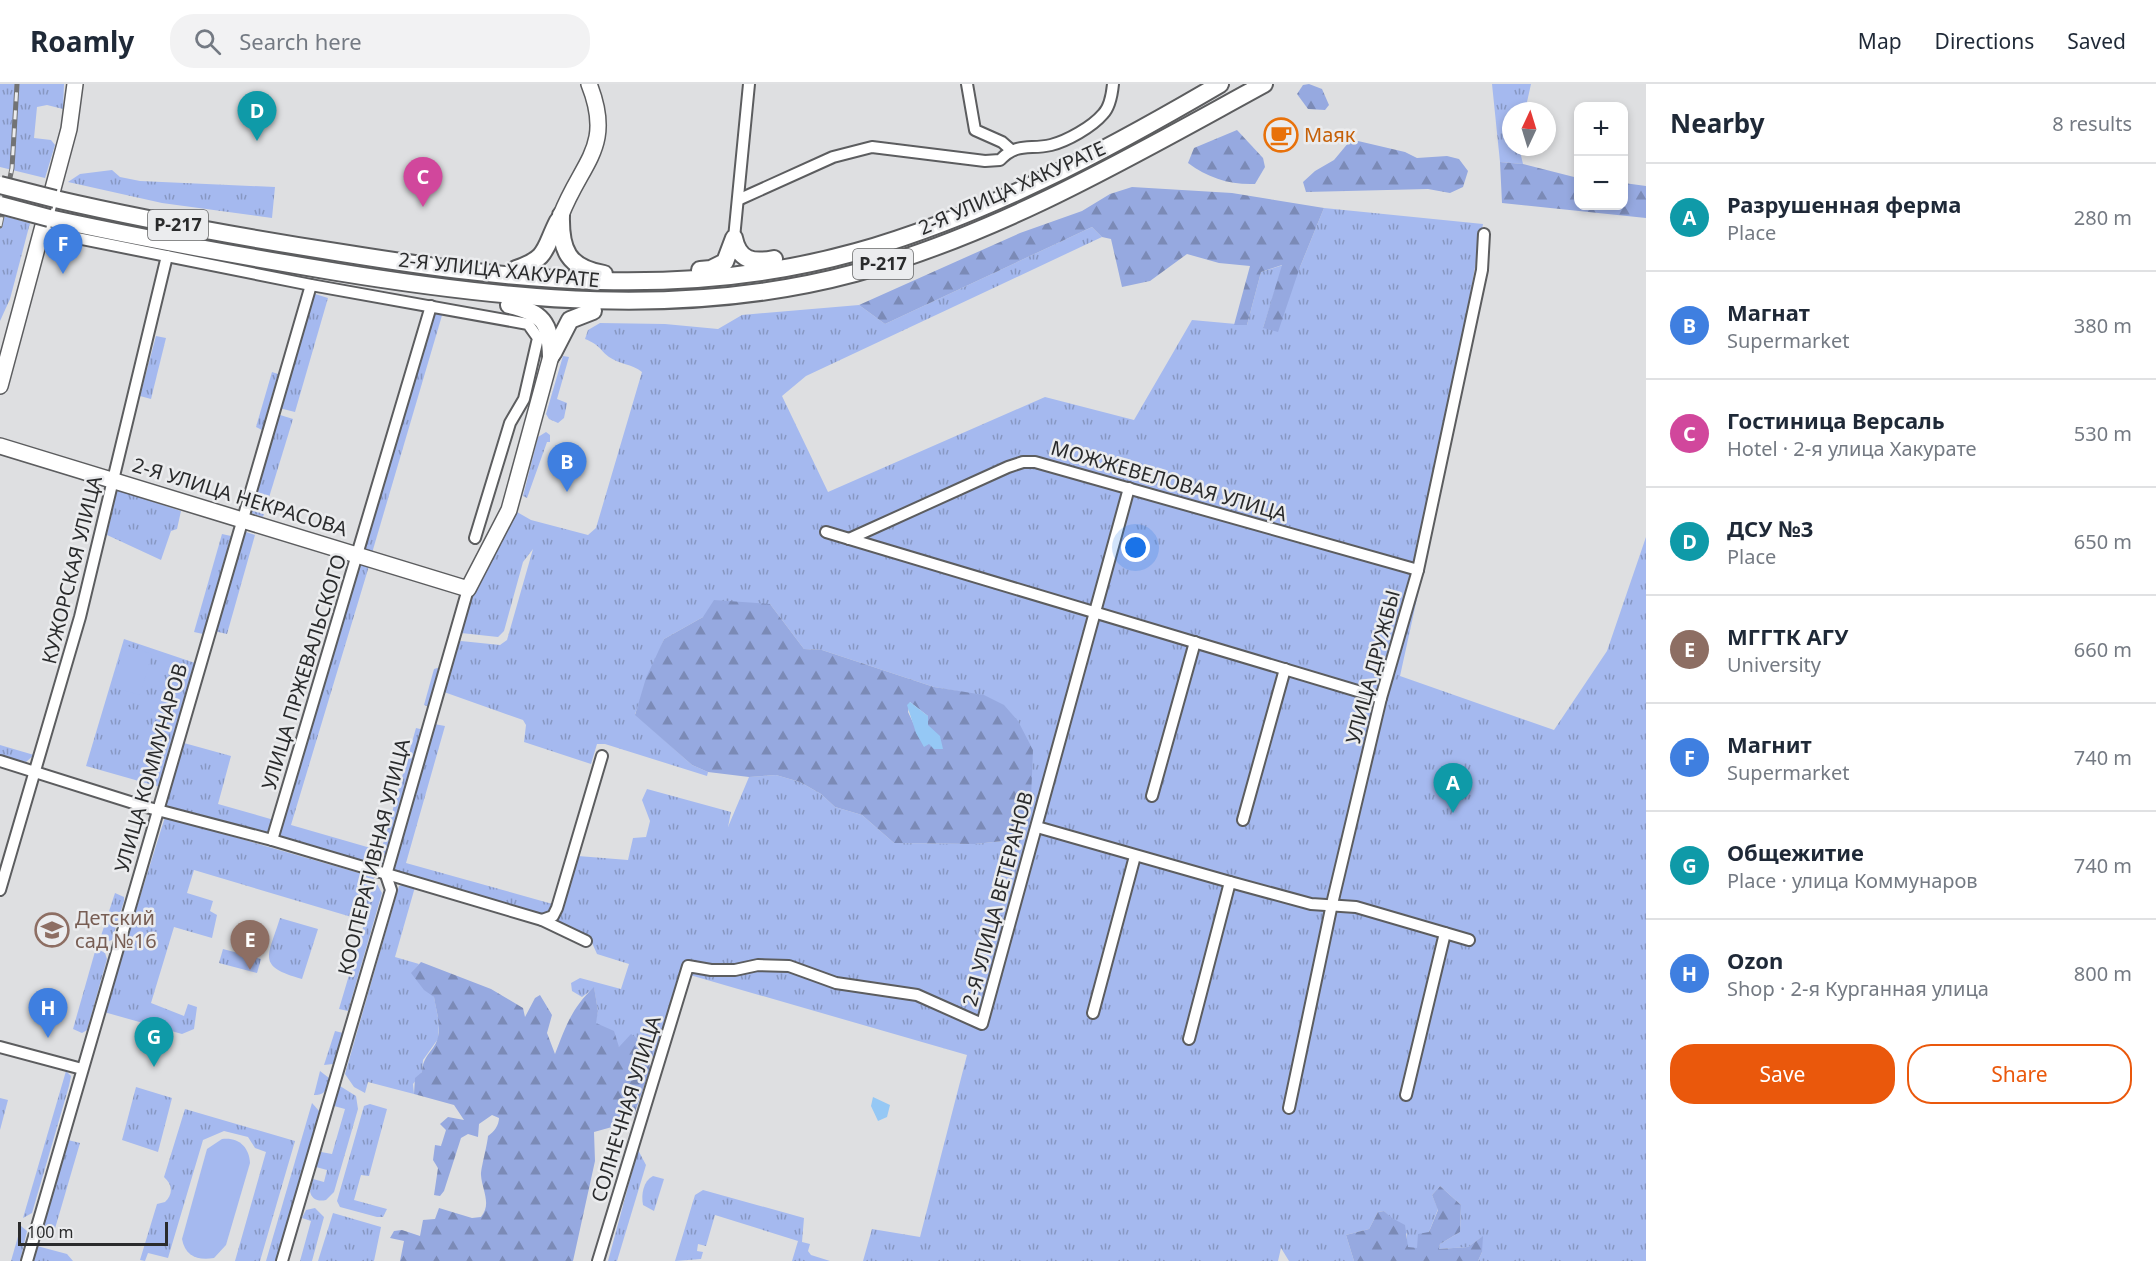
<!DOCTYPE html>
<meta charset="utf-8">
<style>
:root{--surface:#fff;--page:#f2f2f3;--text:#1f2937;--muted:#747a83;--line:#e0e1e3;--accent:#ea580c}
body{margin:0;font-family:"Noto Sans",sans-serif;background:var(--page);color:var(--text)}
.controls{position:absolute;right:18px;top:18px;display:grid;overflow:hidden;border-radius:12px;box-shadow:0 3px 9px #0003}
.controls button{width:54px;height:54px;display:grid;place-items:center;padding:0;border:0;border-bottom:2px solid var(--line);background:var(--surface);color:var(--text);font:30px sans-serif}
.compass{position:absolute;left:1502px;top:18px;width:54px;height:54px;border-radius:50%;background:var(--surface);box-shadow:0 3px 9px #0003;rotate:4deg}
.scale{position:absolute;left:18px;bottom:15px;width:150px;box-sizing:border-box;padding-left:6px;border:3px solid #2a2b2c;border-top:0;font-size:16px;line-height:21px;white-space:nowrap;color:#2a2b2c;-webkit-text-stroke:4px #ebecee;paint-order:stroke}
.you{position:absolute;left:1136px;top:464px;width:21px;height:21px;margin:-15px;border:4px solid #fff;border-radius:50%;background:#1a73e8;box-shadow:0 0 0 9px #1a73e833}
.badge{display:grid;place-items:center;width:39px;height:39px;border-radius:50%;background:var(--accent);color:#fff;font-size:20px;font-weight:700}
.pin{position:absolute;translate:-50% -50px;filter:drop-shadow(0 2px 3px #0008)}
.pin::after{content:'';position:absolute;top:32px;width:21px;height:18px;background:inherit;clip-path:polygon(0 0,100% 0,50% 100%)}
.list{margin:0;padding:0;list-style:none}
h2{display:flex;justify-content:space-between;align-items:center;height:78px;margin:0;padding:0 24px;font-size:26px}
h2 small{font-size:20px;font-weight:400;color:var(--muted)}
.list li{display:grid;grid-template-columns:39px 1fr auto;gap:18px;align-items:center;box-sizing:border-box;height:108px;padding:0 24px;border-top:2px solid var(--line)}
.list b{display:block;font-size:22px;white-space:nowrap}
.list p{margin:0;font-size:20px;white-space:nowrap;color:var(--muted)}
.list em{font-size:20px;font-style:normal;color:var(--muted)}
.actions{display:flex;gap:12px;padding:18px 24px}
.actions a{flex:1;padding:14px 0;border:2px solid var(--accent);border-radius:24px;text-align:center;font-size:21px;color:var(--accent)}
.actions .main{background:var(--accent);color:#fff}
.icon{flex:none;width:33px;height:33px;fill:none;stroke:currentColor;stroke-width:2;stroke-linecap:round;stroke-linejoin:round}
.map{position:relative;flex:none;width:1646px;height:1177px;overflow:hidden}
header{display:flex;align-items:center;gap:36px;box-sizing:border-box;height:84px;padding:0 30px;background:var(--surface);border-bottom:2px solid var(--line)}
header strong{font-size:28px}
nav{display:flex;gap:33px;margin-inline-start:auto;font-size:21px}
.search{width:420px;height:54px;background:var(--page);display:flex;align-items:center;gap:15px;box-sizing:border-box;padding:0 21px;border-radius:24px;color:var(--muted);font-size:22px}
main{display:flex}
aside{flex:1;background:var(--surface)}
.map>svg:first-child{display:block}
</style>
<header>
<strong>Roamly</strong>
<div class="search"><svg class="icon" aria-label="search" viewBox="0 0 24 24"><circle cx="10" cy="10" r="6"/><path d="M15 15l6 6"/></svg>Search here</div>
<nav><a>Map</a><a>Directions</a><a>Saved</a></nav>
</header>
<main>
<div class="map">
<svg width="1646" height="1177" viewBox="0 0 1646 1177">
<defs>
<pattern id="grass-tufts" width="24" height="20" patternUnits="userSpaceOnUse" patternTransform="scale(1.5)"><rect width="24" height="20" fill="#a5b9ef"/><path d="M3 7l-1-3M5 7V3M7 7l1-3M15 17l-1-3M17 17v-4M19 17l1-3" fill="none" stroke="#8797c2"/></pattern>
<pattern id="forest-firs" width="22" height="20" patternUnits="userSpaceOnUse" patternTransform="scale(1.5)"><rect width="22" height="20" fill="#96a9e0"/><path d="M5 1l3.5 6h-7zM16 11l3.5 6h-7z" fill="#7b8ab6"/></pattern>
</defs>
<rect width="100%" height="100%" fill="#dedfe1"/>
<g fill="url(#grass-tufts)">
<path d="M0 0H64L63 25 47 21 37 23 34 54 51 56 55 61 45 94 0 83Z"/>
<path d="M1492 0H1531L1525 27H1511V63H1519L1523 80 1500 78Z"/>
<path d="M112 86 120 93 140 97 275 103 272 134 162 119 68 98 80 90Z"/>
<path d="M1324 124 1483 140 1444 352 1425 434 1434 437 1400 592 1554 646 1607 567 1646 453V1177H1478L1482 1168V1153L1468 1163 1439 1165 1440 1160 1460 1148 1461 1121 1440 1102 1432 1111 1438 1125 1429 1148 1417 1164H1407V1150L1384 1127 1378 1128 1369 1145 1346 1151 1354 1177H1289L1281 1164 1278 1177H863L872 1145 920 1153 967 971 683 889 654 975 647 963H619L595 939 598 927 594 904 582 913 572 907 571 899 580 894 621 905 629 880 597 870 589 852 557 839 558 831 578 772 628 776 633 754 646 753 650 737 642 716 647 705 731 728 728 743 749 693 776 691 800 698 821 710 835 723 862 731 894 759 975 760 1003 757 1030 726 1029 706 984 612 934 603 822 566 804 565 770 520 703 533 664 555 635 630 692 681 708 688 707 692 605 660H597L591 680 524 658 526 641 523 636 444 608 457 560 461 557 500 561 507 556 533 465 523 478 504 547 498 553 461 549 471 510 517 428 531 436 588 451 596 444 642 288C632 280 619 280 609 273 599 265 600 261 585 255L588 246 600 239 665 240 718 245 742 231 859 221 885 240 1092 143 1102 153 806 292 782 312 828 408 1045 313 1134 336 1192 236 1247 241 1261 188 1283 181 1263 244 1300 183Z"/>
<path d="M0 131 30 139 10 215 0 237Z"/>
<path d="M312 209 328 214 295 328 279 324Z"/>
<path d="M432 228H443L372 469 363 466Z"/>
<path d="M156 252 166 254 151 315 140 312Z"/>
<path d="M563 272 569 273 557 315 567 319 564 334 558 339 549 335 546 330Z"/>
<path d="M272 288 278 290 262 346 256 343Z"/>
<path d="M277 330 293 335 263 433 247 428Z"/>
<path d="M546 348 550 351V358H547L527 414 523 412 538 353Z"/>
<path d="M117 406 181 427 177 445 171 447 161 476 107 451Z"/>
<path d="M243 447 255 451 227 550 214 547Z"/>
<path d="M222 450 231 452 203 550 194 548Z"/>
<path d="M357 480 369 482 291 741 381 767 416 644 424 646 387 775 380 781 287 756 277 751Z"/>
<path d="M124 555 195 579 160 703 86 682Z"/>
<path d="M441 583 430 623 424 621 434 585Z"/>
<path d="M434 640 445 642 406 779 556 821 550 829 542 831 390 790Z"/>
<path d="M184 659 231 672 218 720 274 736 268 750 166 722Z"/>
<path d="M0 661 34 671 26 678 0 672Z"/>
<path d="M165 733 373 793 382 809 348 927 339 925 365 837 194 786 187 809 213 817 210 827 217 831 212 854 174 843 151 919 184 932 188 920 197 923 194 945 182 950 104 928Z"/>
<path d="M402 801 415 803 395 873 419 880 412 889 434 913 439 939 438 955 423 976 422 988 413 1000 414 1010 368 998 365 1009 354 1003 345 990 399 802Z"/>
<path d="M115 809 124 813V817L112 856 103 859 99 858Z"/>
<path d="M280 834 318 845 302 895C256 882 268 873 280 834Z"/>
<path d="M96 864 105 869 107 875 87 946 82 949 73 945Z"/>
<path d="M223 865 261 875 257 889 219 879Z"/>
<path d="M335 947 343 949 333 980 324 981Z"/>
<path d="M66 987 71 992 69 1002 32 1129 23 1134Z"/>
<path d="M320 987 329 994C326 1006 326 1011 314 1011Z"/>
<path d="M340 1002 356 1012 358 1025 334 1108 326 1116C318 1118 311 1115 310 1107L313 1095 324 1098 327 1086 316 1083 321 1068 332 1070 345 1025 334 1022Z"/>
<path d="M136 1003 172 1014 158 1068 122 1056Z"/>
<path d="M0 1014 8 1016 0 1046Z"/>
<path d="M312 1019 320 1028 276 1177H266Z"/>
<path d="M370 1020 387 1025 369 1092 361 1091 354 1116 387 1125 383 1133H377L340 1123 337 1117 364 1022Z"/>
<path d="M185 1025 295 1057 260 1177H235L266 1068 255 1064 248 1053 224 1047 203 1056 168 1174 148 1169 145 1177 140 1176 157 1120 165 1118C173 1110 173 1101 164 1093Z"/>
<path d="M68 1056 80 1059 54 1148 43 1145Z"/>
<path d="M638 1066 646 1081 617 1177H608Z"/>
<path d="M653 1092 664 1095 654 1127 643 1121C641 1111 643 1097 653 1092Z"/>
<path d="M703 1106 804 1134 802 1158 810 1160 808 1167 811 1171 830 1177H792L798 1157 715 1131 706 1162 698 1160 697 1167 703 1168 701 1175 675 1177 695 1111Z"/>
<path d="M315 1124 324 1133 312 1177H300L311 1137 302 1134 306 1126Z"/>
<path d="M333 1129 381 1143 374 1177H318Z"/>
<path d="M21 1142 27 1147 20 1177H11Z"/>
<path d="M37 1162 67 1170 73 1177H33Z"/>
</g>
<g fill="url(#forest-firs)" fill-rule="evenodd">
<path d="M1309 0 1322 5 1329 21 1325 26 1308 25 1297 10 1303 1Z"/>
<path d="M1237 46 1263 74 1265 83 1255 100C1230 101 1208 94 1188 79L1194 64Z"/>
<path d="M1358 57 1405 68 1417 74 1447 72 1459 75 1468 87 1463 103 1450 109 1428 105 1306 108 1303 98 1315 87 1334 76 1349 58Z"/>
<path d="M1500 78 1523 80 1578 94V122H1624V99L1646 102V134L1502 119Z"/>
<path d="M1132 103 1232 109 1324 124 1300 183 1278 248 1263 244 1282 181 1261 188 1247 241H1234L1250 182 1219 179 1187 170 1150 197 1122 203 1111 155 1102 153 1092 143 885 240 859 221 1020 149 1082 127 1110 110Z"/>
<path d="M714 516 770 520 804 565 822 566 934 603 984 611 1004 621 1018 637 1033 666 1030 739 1003 757 975 760 894 759 862 731 835 723 821 710 800 698 776 691 749 693 708 688 692 681 635 631 646 594 664 555 703 533ZM910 618 928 632 927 641 934 649 924 662 908 628Z"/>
<path d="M421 878 491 905 523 924 525 933 535 914 540 911 552 931 547 949 555 970C566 942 571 925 594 903L598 927 596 939 614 947 619 963 631 950 648 963 650 985 633 1034 625 1029 612 1043 594 1048 595 1077 573 1177H400L404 1157 390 1154 394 1147 402 1146 420 1152 423 1136 435 1135 439 1124 472 1134 481 1133C492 1120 482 1106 481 1091 481 1083 487 1063 488 1052 494 1048 499 1041 499 1034L492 1031 479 1040 478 1053 468 1050 461 1054 444 1107 440 1112 434 1111 438 1084 433 1076 435 1061 441 1062 446 1046 440 1040 448 1033 464 1036 454 1021 414 1010 415 994 422 988C423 970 435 967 438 953 441 940 436 926 434 913L424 906 411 889Z"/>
<path d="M1440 1102 1461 1121 1460 1148 1440 1160 1439 1165 1468 1163 1483 1152 1482 1168 1478 1177H1354L1346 1151 1369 1145 1378 1128 1384 1127 1392 1134 1405 1141 1408 1163 1417 1164 1418 1150 1429 1148 1438 1126 1432 1111Z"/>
</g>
<g fill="#a5b9ef">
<path d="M124 561 152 570 140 611 112 603Z"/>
<path d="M222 1055C239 1053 249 1063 250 1079L226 1161 214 1174C198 1177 185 1172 182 1155L207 1065Z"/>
</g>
<g fill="#95c8f5">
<path d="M910 618 928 632V641L940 652 943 665H934L929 660 924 663 916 649 907 621Z"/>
<path d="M873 1013 890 1021 887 1033 878 1037 871 1022Z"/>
</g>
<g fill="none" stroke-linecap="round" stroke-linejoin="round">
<defs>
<g id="minor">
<path d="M967 0 975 46 1002 58 1010 65"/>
<path d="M740 115 833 73 872 63 985 77 1000 76C1017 58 1029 66 1051 61 1067 57 1092 43 1103 30 1110 23 1112 10 1113 0"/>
<path d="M42 147 311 201 528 240 538 254 524 315 510 339 475 454"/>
<path d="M734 154 749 0"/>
<path d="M826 448 1381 614"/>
<path d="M849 455 1008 383 1023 378H1035L1418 486"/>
<path d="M0 677 146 723 272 756 542 836 586 857"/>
<path d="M1152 712 1195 558"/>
<path d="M1243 736 1285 585"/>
<path d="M1037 743 1230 798 1311 820 1356 823 1469 856"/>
<path d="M272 756 431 222"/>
<path d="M0 806 80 533 167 172"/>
<path d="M542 836 553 832 557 824 602 672"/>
<path d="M1093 929 1135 772"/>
<path d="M1189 955 1230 798"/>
<path d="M0 963 82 985"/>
<path d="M1406 1011 1445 849"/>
<path d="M1289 1024 1332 820 1381 614 1418 486 1482 186 1484 150"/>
<path d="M27 1177 311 201"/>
<path d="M282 1177 391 806 386 791 468 505"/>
<path d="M598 1177 688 882 711 886H735L758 881 789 882 836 899 917 911 982 940 1129 404"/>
</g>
<g id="secondary">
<path d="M561 131C582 77 614 63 589 0"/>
<path d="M0 302 69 45 75 0"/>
<path d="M0 362 468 505 509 426 551 272"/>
</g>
<g id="primary">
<path d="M55 115C150 137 246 154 342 169 516 197 684 216 856 168 986 131 1104 68 1220 0"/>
<path d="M561 131C560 166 568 184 604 190"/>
<path d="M49 134C145 155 241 172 337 188 509 216 684 235 855 189 1001 149 1132 72 1264 0"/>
<path d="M516 185C549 174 544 164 558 137"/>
<path d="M700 186 711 185 725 178 734 154C739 177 753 179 774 175"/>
<path d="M509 221C543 229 550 238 551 272"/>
<path d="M553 269 570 236 593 227"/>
</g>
</defs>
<use href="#minor" stroke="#5c5d5f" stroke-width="14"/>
<use href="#secondary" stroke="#5c5d5f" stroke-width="18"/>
<use href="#primary" stroke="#5c5d5f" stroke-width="20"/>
<use href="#minor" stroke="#fff" stroke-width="10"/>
<use href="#secondary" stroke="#fff" stroke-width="15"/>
<use href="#primary" stroke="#fff" stroke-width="16"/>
<defs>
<path id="rail" d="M0 142 12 84 17 0"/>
</defs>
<use href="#rail" stroke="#727374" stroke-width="5"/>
<use href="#rail" stroke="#ebecee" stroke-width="3" stroke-dasharray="9" stroke-linecap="butt"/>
<defs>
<g id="primary-bridge">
<path d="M0 101 55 115"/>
<path d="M0 121 49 134"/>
</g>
</defs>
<use href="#primary-bridge" stroke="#5c5d5f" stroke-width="20" stroke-linecap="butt"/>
<use href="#primary-bridge" stroke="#fff" stroke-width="16"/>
</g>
<defs>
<symbol id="cafe-ring" viewBox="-11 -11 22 22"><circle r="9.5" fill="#ebecee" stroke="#e8710a" stroke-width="1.5"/><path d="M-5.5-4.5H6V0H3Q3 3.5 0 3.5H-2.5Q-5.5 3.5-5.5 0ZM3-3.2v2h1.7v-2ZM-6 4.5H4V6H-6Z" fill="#e8710a"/></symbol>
<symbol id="university-ring" viewBox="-11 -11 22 22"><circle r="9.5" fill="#ebecee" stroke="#8d6e63" stroke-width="1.5"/><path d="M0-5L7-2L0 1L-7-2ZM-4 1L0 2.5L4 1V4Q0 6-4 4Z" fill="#8d6e63"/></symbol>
</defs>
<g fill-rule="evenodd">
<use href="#cafe-ring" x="1262" y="32" width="38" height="38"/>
<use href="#university-ring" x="33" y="827" width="38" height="38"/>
</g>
<g text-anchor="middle" stroke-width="5" stroke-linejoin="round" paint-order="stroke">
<g fill="#ebecee" stroke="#646566" stroke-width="1.5">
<rect x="148" y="126" width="60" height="30" rx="4.5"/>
<rect x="853" y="165" width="60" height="30" rx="4.5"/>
</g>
<g font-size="18" font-weight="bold" fill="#2a2b2c">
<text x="178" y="147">Р-217</text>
<text x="883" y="186">Р-217</text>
</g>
<g font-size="20" fill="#c56008" stroke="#ebecee" text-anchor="start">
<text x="1304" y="58">Маяк</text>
</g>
<g font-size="20" fill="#2a2b2c" stroke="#ebecee">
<text transform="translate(1012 104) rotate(-24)" y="7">2-Я УЛИЦА ХАКУРАТЕ</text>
<text transform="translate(499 186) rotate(6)" y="7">2-Я УЛИЦА ХАКУРАТЕ</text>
<text transform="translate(1169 397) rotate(16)" y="7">МОЖЖЕВЕЛОВАЯ УЛИЦА</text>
<text transform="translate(240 413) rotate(17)" y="7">2-Я УЛИЦА НЕКРАСОВА</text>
<text transform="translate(72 486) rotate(-76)" y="7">КУЖОРСКАЯ УЛИЦА</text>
<text transform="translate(1373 583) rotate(-75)" y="7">УЛИЦА ДРУЖБЫ</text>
<text transform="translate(304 588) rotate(-73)" y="7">УЛИЦА ПРЖЕВАЛЬСКОГО</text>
<text transform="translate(151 684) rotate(-74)" y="7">УЛИЦА КОММУНАРОВ</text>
<text transform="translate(374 773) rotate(-76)" y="7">КООПЕРАТИВНАЯ УЛИЦА</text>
<text transform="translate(998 815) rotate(-75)" y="7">2-Я УЛИЦА ВЕТЕРАНОВ</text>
<text transform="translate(626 1025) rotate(-73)" y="7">СОЛНЕЧНАЯ УЛИЦА</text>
</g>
<g font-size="20" fill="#785e54" stroke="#ebecee" text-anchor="start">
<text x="75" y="841">Детский<tspan x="75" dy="23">сад №16</tspan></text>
</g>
</g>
</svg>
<div class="controls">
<button>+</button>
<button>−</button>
</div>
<svg class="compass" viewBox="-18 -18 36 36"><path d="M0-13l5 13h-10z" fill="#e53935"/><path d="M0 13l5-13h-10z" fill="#747a83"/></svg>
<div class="scale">100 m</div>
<div class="you"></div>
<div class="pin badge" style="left:1453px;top:729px;background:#0f9aa8">A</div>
<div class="pin badge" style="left:567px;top:408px;background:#3f7fe0">B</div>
<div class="pin badge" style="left:423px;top:123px;background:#d1479c">C</div>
<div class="pin badge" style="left:257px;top:57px;background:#0f9aa8">D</div>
<div class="pin badge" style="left:250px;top:886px;background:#8d6e63">E</div>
<div class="pin badge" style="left:63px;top:190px;background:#3f7fe0">F</div>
<div class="pin badge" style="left:154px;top:983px;background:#0f9aa8">G</div>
<div class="pin badge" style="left:48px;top:954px;background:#3f7fe0">H</div>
</div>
<aside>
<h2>Nearby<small>8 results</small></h2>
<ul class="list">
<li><span class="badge" style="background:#0f9aa8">A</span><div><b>Разрушенная ферма</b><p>Place</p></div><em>280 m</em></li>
<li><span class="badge" style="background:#3f7fe0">B</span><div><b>Магнат</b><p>Supermarket</p></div><em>380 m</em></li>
<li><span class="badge" style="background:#d1479c">C</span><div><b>Гостиница Версаль</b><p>Hotel · 2-я улица Хакурате</p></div><em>530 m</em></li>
<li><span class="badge" style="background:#0f9aa8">D</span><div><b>ДСУ №3</b><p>Place</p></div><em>650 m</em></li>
<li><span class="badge" style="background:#8d6e63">E</span><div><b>МГГТК АГУ</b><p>University</p></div><em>660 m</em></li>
<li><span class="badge" style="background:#3f7fe0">F</span><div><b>Магнит</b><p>Supermarket</p></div><em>740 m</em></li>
<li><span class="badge" style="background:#0f9aa8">G</span><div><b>Общежитие</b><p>Place · улица Коммунаров</p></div><em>740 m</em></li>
<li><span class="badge" style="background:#3f7fe0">H</span><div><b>Ozon</b><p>Shop · 2-я Курганная улица</p></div><em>800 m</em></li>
</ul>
<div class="actions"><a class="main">Save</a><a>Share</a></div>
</aside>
</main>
